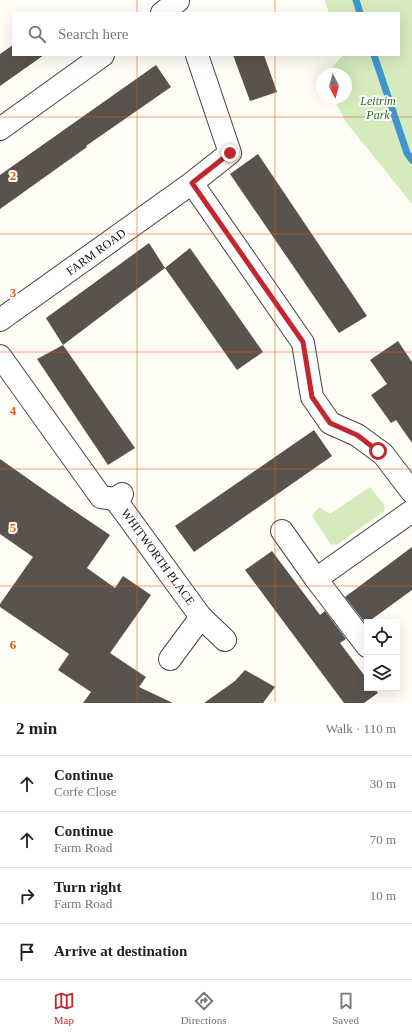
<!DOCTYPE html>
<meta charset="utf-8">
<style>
:root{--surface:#fff;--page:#f6f6f6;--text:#222;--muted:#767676;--line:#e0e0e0;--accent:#c4262e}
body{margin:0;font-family:Georgia,serif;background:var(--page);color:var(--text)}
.controls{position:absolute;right:12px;bottom:12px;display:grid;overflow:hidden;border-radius:0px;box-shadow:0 4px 16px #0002}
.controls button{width:36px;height:36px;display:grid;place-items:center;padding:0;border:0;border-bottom:1px solid var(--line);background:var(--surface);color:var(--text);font:20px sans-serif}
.compass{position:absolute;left:316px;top:68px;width:36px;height:36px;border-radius:50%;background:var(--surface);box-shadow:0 4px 16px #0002;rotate:174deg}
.stop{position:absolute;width:12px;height:12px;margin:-9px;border:3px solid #c4262e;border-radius:50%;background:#fff}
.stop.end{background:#c4262e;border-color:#fff;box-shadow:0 1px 4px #0008}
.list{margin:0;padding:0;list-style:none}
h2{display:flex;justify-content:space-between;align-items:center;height:52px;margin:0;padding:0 16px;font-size:17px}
h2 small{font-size:13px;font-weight:400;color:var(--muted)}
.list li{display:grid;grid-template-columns:26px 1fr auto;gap:12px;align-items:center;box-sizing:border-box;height:56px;padding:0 16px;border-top:1px solid var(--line)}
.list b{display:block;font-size:15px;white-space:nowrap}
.list p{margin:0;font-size:13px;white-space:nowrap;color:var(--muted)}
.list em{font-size:13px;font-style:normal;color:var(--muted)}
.icon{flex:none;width:22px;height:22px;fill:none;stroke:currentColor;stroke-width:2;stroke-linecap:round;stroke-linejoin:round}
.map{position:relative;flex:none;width:412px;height:703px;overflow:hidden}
.search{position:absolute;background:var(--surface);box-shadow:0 4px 16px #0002;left:12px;right:12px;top:12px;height:44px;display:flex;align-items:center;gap:10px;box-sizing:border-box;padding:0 14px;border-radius:0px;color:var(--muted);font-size:15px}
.sheet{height:276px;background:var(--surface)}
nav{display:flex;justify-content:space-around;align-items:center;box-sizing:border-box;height:56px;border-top:1px solid var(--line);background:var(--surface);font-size:11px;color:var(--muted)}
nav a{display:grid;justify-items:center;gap:2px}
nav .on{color:var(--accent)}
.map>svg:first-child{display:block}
</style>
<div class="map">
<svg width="412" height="703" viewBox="0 0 412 703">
<rect width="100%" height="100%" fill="#fffdf5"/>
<g fill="#d5ebbd">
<path d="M325 0H412V204L346 122 333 98H346V74H326L343 55H399V13H329Z"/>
<path d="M370 487 385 506 384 511 338 544 331 545 312 516 319 507 330 514Z"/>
</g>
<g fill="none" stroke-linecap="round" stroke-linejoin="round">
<g stroke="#3f96cf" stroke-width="7">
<path d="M356 0 360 13"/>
<path d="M374 55 407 153 412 160"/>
</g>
</g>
<g fill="#5a524d">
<path d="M13 45V55H44L0 86V54Z"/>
<path d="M233 55H264L277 92 250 101Z"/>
<path d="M156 65 171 87 86 146 87 147 0 209V175Z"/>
<path d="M258 154 367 316 339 333 230 174Z"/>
<path d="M149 243 165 268 63 345 46 318Z"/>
<path d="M190 248 263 352 237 370 165 268Z"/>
<path d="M398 341 412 362V443L396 420 391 423 371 395 387 384 370 360Z"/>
<path d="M63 345 135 448 108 465 37 359Z"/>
<path d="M314 430 332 456 194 552 175 526Z"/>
<path d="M0 459 67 506 110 535 87 568 115 588 123 576 151 595 110 653 146 677 139 687 173 703H83L91 692 58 670 69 654 0 607V604L33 557 0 534Z"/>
<path d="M412 547V590L368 622H367L366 624 345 597Z"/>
<path d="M272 551 320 615 325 611 346 639 340 643 367 679V688H374L378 693 364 703H344L245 570Z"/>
<path d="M245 670 275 687 263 703H204L235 681Z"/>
</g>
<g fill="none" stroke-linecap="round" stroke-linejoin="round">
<defs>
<g id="street">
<path d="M162 13 178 1V0"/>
<path d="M0 129 103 55"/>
<path d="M192 183 303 343 312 397 330 423 357 435 383 454 412 492"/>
<path d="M0 320 192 183 230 153 197 55"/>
<path d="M0 356 101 497 115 499 122 494"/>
<path d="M115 499 201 617 170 659"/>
<path d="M282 531 316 579 412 511"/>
<path d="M316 579 367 646"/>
<path d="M201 617 225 640"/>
</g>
</defs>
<use href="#street" stroke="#444" stroke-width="24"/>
<use href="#street" stroke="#fff" stroke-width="22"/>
</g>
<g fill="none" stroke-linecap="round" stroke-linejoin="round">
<path stroke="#c4262e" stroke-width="5" d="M230 153 192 183 303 342 312 397 330 423 357 435 378 451"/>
</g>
<path fill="none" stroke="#e8590c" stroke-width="1" stroke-opacity="0.55" d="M137 0V13M275 0V13M137 55V703M275 55V703M0 117H412M0 234H412M0 352H412M0 469H412M0 586H412"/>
<g text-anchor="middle" stroke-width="4" stroke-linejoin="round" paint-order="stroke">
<g font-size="12" font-style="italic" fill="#2f6b1f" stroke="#fff">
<text x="378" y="105">Leitrim<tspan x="378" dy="14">Park</tspan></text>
</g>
<g font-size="12" fill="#111" stroke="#fff">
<text transform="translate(96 252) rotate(-36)" y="4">FARM ROAD</text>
<text transform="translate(158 557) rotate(54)" y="4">WHITWORTH PLACE</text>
</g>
</g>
<g font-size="13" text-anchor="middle" font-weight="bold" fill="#e8590c" stroke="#fff" stroke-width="4" stroke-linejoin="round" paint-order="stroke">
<text x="13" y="180">2</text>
<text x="13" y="297">3</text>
<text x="13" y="415">4</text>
<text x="13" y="532">5</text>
<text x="13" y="649">6</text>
</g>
</svg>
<div class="controls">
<button><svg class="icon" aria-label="locate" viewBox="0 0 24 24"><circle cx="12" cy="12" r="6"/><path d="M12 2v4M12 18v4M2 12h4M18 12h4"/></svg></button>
<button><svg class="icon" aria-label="layers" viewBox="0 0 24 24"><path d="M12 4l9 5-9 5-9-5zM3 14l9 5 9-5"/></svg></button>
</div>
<svg class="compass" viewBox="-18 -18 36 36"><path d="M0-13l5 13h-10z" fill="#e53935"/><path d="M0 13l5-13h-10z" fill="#767676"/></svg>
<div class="stop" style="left:378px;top:451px"></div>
<div class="stop end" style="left:230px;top:153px"></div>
<div class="search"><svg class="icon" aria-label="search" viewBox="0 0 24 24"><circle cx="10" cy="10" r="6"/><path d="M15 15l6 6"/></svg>Search here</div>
</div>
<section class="sheet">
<h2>2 min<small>Walk · 110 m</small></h2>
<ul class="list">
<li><svg class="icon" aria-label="ahead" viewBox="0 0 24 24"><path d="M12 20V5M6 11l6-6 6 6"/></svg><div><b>Continue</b><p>Corfe Close</p></div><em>30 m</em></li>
<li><svg class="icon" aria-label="ahead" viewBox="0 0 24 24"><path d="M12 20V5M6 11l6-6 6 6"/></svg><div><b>Continue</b><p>Farm Road</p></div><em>70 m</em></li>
<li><svg class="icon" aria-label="right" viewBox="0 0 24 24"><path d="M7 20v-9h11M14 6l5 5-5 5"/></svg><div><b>Turn right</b><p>Farm Road</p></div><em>10 m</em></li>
<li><svg class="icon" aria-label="arrive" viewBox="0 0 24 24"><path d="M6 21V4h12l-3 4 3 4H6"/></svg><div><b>Arrive at destination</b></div></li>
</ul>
</section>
<nav>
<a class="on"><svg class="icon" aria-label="map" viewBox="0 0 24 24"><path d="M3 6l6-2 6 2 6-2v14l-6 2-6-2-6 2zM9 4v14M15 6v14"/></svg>Map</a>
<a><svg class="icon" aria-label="directions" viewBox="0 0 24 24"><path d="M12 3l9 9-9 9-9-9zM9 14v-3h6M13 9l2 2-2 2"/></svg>Directions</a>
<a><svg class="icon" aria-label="saved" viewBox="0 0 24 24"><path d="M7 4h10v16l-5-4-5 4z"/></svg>Saved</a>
</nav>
